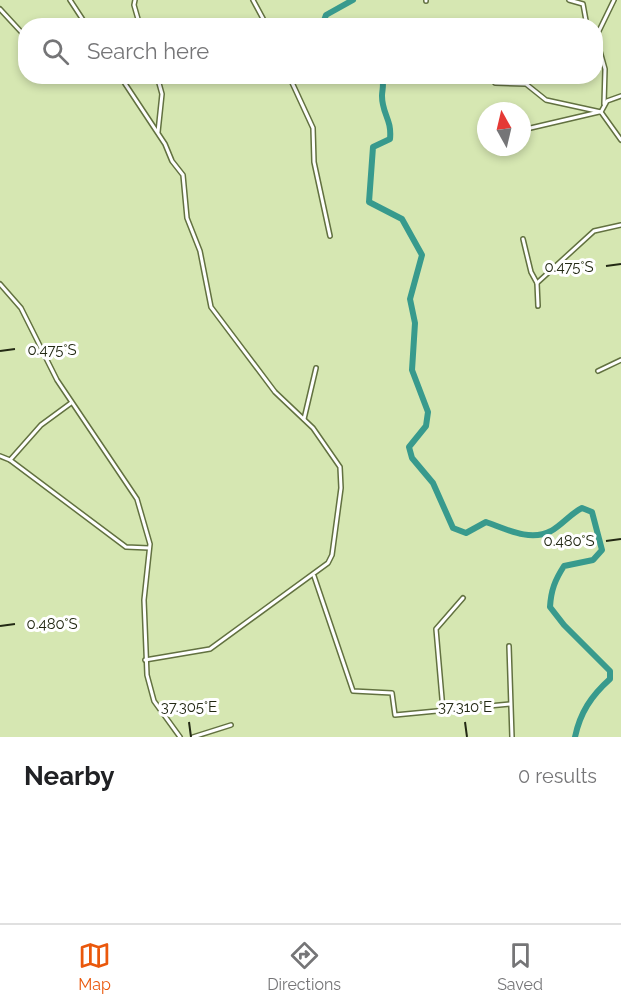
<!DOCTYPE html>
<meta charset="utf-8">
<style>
:root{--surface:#fff;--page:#f2f2f2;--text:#202124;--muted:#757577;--line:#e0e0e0;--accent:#ea580c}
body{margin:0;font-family:Raleway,sans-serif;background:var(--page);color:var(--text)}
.compass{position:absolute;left:477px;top:102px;width:54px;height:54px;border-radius:50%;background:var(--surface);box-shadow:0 3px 9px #0003;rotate:352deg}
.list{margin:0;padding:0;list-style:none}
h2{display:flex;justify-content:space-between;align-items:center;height:78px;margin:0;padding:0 24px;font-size:26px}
h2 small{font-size:20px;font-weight:400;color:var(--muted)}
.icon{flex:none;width:33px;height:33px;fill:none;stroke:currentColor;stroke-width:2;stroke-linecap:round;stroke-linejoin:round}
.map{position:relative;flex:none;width:621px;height:737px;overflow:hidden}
.search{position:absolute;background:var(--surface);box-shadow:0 3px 9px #0003;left:18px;right:18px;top:18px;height:66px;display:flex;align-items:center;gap:15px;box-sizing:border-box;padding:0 21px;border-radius:24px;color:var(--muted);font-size:22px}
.sheet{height:186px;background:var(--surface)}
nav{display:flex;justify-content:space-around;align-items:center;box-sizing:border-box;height:84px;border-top:2px solid var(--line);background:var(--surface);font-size:16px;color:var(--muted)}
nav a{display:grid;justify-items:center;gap:3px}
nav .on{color:var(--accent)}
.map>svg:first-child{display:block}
</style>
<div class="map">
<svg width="621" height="737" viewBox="0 0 621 737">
<rect width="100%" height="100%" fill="#d6e7b2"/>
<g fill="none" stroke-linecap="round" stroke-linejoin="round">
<g stroke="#389a8d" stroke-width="6">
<path d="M322 26 326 15 353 0"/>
<path d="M381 76C385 83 382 89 382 96 382 114 392 119 390 139L373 147 369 202 402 219 422 255 410 299 415 323 412 370 428 412 426 426 409 447 412 458 433 483 453 528 466 533 486 522C506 529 530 542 551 531 563 524 570 514 582 508L592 512 602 550 593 560 564 566C555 580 551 590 550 607L564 625 610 671V679C591 696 580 713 575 737"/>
</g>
<defs>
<g id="street">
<path d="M70 0 87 26"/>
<path d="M135 0 134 5 140 26"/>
<path d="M253 0 267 26"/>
<path d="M426 0V1"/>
<path d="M569 0 583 4 587 26"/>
<path d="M0 9 24 35"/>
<path d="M120 76 165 144 172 161 183 175 187 218 200 251 211 307 275 392 313 428 340 467 341 488 332 555 328 563 210 649 145 660"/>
<path d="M157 76 162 94 158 132"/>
<path d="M289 76 313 128 314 162 330 236"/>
<path d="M491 76 495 83 526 84 546 100 601 112"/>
<path d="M621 96 607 101 601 112 621 140"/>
<path d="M604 104 605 69 596 37 614 0"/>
<path d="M522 130 599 112"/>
<path d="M523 239 531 272 537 283"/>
<path d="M0 284 21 308 57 380 137 499 150 544 144 600 147 675 154 701 180 737"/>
<path d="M538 306 537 283 594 231 621 225"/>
<path d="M598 371 621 360"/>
<path d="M304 419 316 368"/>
<path d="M0 456 10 460 126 547 149 548"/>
<path d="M10 460 41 425 71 403"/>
<path d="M314 576 353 691 392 693 395 715 510 704"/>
<path d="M509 646 512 737"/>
<path d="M443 710 436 629 463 598"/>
<path d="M193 737 231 725"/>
</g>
</defs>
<use href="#street" stroke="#627140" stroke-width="6"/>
<use href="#street" stroke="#fff" stroke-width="3"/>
</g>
<path fill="none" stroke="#232914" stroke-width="2" d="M606 266 621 264M0 351 15 349M606 541 621 539M0 626 15 624M189 722 191 737M465 722 467 737"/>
<g font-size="15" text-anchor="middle" fill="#232914" stroke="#fff" stroke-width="6" stroke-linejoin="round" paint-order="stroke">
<text x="569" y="272">0.475°S</text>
<text x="52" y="355">0.475°S</text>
<text x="569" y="546">0.480°S</text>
<text x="52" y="629">0.480°S</text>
<text x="189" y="712">37.305°E</text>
<text x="465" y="712">37.310°E</text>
</g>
</svg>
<svg class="compass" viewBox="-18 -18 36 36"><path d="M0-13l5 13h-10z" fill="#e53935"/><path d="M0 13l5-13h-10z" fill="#757577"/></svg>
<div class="search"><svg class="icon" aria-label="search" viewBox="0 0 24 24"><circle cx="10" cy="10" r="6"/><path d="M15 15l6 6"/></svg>Search here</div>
</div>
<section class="sheet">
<h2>Nearby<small>0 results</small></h2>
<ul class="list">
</ul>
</section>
<nav>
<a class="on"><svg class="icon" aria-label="map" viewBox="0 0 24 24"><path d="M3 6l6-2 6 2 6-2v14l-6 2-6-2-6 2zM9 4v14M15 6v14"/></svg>Map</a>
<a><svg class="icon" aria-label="directions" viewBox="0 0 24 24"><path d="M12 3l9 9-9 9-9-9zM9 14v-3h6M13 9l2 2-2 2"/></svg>Directions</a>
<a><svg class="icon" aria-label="saved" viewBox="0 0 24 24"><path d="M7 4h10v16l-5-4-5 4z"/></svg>Saved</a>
</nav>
